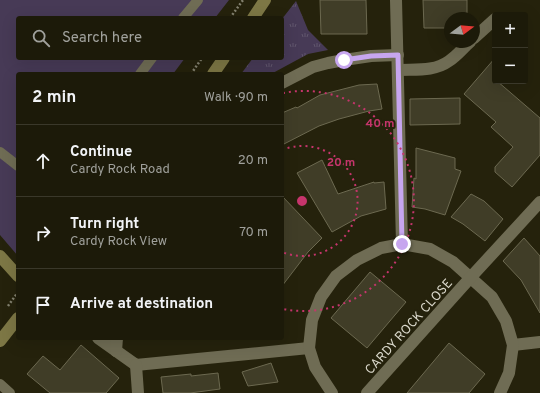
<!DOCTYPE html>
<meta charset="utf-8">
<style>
:root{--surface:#1c1a09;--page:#252312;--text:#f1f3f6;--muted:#a0a19c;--line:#3a382a}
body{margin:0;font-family:Overpass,sans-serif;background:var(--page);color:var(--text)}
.controls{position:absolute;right:12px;top:12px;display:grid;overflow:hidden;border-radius:4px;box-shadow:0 4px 16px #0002}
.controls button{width:36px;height:36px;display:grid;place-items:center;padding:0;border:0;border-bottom:1px solid var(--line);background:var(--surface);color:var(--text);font:20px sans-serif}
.compass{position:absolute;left:444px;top:12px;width:36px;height:36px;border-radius:50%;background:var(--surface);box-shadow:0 4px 16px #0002;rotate:74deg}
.stop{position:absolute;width:12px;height:12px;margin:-9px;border:3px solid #c7a6ef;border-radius:50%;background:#fff}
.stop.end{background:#c7a6ef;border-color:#fff;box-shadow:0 1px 4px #0008}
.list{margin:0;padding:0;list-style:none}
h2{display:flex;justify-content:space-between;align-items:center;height:52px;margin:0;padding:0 16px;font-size:17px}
h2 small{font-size:13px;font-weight:400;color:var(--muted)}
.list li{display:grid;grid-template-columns:26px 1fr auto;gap:12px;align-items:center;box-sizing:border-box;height:72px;padding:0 16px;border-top:1px solid var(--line)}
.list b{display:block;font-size:15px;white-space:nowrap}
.list p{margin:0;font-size:13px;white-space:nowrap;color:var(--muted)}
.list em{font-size:13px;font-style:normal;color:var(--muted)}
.icon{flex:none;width:22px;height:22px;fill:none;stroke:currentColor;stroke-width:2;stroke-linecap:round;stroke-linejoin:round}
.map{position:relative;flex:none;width:540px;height:393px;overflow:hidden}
.search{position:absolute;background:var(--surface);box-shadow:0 4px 16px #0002;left:16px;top:16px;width:268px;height:44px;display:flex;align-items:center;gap:10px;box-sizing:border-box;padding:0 14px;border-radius:4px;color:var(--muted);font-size:15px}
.panel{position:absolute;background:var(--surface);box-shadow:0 4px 16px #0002;left:16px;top:72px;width:268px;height:268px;border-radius:4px}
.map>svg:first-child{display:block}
</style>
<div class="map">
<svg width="540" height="393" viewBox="0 0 540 393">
<defs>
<pattern id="grass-tufts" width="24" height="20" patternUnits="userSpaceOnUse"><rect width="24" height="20" fill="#473a56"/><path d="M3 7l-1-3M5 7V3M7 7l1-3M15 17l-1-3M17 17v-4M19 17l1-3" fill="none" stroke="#61566d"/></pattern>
</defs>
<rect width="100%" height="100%" fill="#25220c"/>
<path fill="url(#grass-tufts)" d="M296 1 308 30 328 50 308 54 271 74H241L253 58H282V19Z"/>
<path fill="#473a56" d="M0 0H229L215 18H18V58H185L173 74H18V256L0 235Z"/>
<g fill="#403d27" stroke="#6c6950">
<path d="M320 0H366L367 34H321Z"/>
<path d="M423 0H467V18H450V28H424Z"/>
<path d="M495 58V81H497L540 118V155L512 187 495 172V167L513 147 491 127 496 122 464 94Z"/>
<path d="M377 84 382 109 369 111 339 119 319 126 282 145V113L296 107 297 108 320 95 359 85Z"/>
<path d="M460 98V124L410 125V99Z"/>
<path d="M416 148 455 158V169L461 171 445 215 425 209 412 207 414 178 416 179Z"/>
<path d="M322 160 338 194 374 182V183L384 182 386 209 361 216 332 232 297 173Z"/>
<path d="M471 194 484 201 503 219 485 241 463 224 451 217Z"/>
<path d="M282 196 322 238 308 252 282 286Z"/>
<path d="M524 238 540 256V313L521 280 503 261Z"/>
<path d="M370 272 406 302 367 348 331 318Z"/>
<path d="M449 343 485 374 469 393H407Z"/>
<path d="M81 345 119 378 106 393H50L27 374 43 356 60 370Z"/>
<path d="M271 363 278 382 248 386 242 372Z"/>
<path d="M218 373 220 389 190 393H163L161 377 191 374V376Z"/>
</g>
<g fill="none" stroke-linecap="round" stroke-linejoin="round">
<g stroke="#83816f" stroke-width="2.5" stroke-dasharray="2 2" stroke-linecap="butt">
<path d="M230 18 243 0"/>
<path d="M191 74 202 58"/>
<path d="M8 306 18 292"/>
</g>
<g stroke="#6f6c54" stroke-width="10">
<path d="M183 18 198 0"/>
<path d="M140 74 152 58"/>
<path d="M0 152 18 166"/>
<path d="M0 384 10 393"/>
</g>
<g stroke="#6f6c54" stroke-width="12">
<path d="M396 0 402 244"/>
<path d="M474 38 495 19"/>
<path d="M398 70C415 69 434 72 449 61 457 56 463 48 470 42"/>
<path d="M282 83 313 67 328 63 344 60 371 56 398 55"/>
<path d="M98 338 136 365 309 348"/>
<path d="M513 345 540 342"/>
<path d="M116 351 117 338"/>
<path d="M136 365 138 393"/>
<path d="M332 393 315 367 309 348 312 320 321 297 336 276 357 260 381 248 402 244 430 249 453 262 492 297 506 321 513 345 509 373 500 393"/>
<path d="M367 393 471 277 540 202"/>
</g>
<g stroke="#7d7745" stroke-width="12">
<path d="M253 18 265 0"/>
<path d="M213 74 224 58"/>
<path d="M0 256 18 276"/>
<path d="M0 341 18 318"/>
</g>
</g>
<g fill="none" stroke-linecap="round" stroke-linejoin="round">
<path stroke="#c7a6ef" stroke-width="5" d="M344 60 371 56 398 55 402 244"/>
</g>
<g fill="none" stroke="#c6356c" stroke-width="2" stroke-dasharray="2 4">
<path d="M282 150A55 55 0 1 1 282 252"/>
<path d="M283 93A110 110 0 1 1 283 309"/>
</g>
<g text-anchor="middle" stroke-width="4" stroke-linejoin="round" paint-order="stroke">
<g font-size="13" fill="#dad8cb" stroke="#25220c">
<text transform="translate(408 326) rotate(-48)" y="5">CARDY ROCK CLOSE</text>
</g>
</g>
<circle cx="302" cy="201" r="6" fill="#c6356c" stroke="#25220c" stroke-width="2"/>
<g font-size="12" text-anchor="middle" font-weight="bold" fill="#c6356c" stroke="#25220c" stroke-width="4" stroke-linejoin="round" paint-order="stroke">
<text x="380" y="127">40 m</text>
<text x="341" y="166">20 m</text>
</g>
</svg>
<div class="controls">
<button>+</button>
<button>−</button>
</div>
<svg class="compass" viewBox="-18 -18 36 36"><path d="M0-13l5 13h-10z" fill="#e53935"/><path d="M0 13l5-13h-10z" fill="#a0a19c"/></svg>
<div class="stop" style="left:344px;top:60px"></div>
<div class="stop end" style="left:402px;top:244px"></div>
<div class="search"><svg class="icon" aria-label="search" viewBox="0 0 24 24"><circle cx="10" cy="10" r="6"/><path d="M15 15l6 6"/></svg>Search here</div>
<section class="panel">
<h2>2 min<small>Walk · 90 m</small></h2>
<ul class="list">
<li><svg class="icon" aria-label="ahead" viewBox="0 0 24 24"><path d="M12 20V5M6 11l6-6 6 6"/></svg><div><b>Continue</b><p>Cardy Rock Road</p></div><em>20 m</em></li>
<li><svg class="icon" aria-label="right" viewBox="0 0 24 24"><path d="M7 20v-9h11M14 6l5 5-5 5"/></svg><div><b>Turn right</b><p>Cardy Rock View</p></div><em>70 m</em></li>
<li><svg class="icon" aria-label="arrive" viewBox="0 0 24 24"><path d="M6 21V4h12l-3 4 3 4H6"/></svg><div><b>Arrive at destination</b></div></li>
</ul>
</section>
</div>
